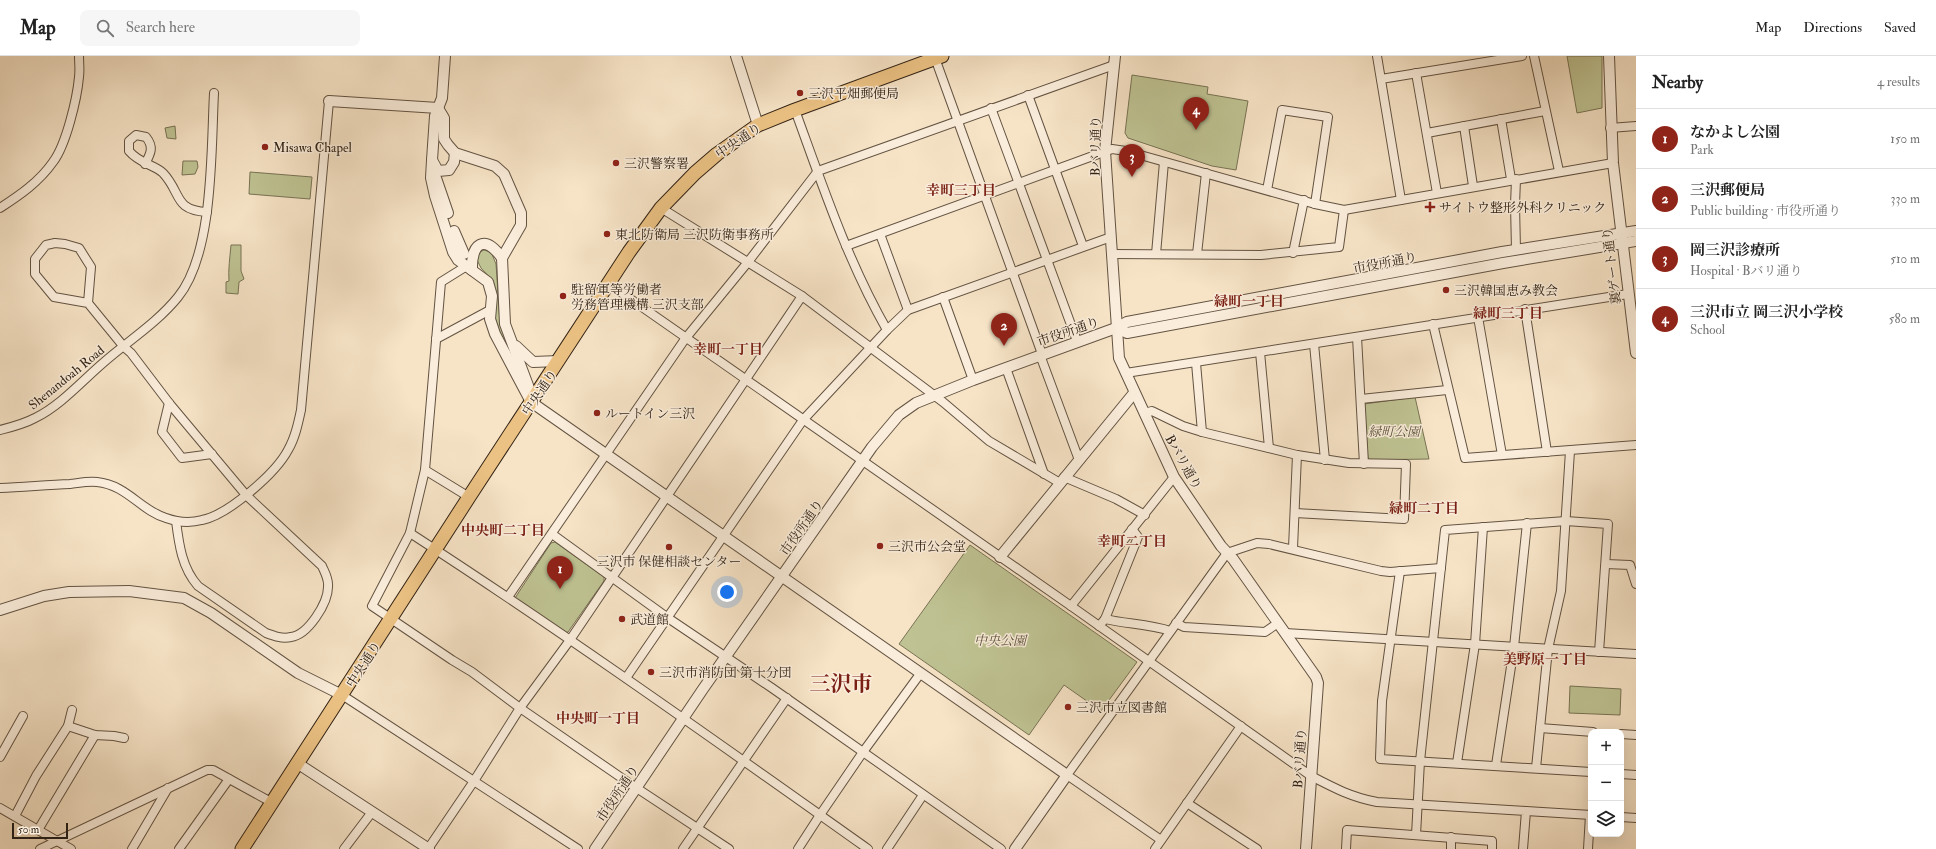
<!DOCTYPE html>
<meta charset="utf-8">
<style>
:root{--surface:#fff;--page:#f6f6f6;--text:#222;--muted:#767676;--line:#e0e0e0;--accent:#8f2418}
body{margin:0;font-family:"IM FELL Double Pica","Noto Serif JP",serif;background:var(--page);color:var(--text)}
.controls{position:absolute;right:12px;bottom:12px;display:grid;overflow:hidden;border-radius:8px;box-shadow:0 4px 16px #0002}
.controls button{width:36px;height:36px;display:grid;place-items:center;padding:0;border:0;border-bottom:1px solid var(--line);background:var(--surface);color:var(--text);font:20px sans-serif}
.scale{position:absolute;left:12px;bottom:10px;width:56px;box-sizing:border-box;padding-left:4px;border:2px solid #322315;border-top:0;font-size:11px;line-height:14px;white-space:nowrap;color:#322315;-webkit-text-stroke:3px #faeddb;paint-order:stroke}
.you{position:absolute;left:727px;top:536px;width:14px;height:14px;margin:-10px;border:3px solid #fff;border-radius:50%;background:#1a73e8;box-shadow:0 0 0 6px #1a73e833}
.badge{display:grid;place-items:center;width:26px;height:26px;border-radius:50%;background:var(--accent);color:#fff;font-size:13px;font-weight:700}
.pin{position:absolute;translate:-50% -33px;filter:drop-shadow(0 1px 2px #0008)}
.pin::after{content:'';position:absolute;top:21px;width:14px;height:12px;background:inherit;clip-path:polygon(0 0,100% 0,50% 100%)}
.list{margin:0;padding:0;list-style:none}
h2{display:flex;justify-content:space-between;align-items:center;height:52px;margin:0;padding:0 16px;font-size:17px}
h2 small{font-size:13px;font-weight:400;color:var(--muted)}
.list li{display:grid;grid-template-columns:26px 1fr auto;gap:12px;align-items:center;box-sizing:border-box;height:60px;padding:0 16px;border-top:1px solid var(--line)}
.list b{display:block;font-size:15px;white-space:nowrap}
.list p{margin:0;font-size:13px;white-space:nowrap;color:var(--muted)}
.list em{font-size:13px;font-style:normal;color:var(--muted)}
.icon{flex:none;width:22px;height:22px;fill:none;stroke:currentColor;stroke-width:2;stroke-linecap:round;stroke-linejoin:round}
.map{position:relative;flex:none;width:1636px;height:793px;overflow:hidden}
header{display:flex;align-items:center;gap:24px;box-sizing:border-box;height:56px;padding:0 20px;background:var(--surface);border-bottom:1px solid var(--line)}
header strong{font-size:19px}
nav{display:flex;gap:22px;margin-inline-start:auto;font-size:14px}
.search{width:280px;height:36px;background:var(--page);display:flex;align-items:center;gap:10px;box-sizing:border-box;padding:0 14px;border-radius:8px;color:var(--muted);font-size:15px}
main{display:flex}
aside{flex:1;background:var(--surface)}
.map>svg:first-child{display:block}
</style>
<header>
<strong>Map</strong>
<div class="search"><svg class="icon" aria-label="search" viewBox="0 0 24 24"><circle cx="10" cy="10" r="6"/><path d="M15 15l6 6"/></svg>Search here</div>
<nav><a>Map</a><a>Directions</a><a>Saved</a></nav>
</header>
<main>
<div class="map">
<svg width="1636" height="793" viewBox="0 0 1636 793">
<rect width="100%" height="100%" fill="#f7e4c7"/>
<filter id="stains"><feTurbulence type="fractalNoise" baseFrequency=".005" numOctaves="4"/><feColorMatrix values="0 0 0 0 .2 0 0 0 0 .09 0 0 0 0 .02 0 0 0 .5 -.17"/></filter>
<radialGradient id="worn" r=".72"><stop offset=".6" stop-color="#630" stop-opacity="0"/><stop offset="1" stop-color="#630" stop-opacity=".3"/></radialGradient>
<g fill="#bfc393" stroke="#787354">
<path d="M1567 0H1602V52L1577 57Z"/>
<path d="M1132 19 1208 31 1207 38 1248 45 1236 114 1212 110 1128 82 1125 77Z"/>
<path d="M175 70 176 83 167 82 165 72Z"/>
<path d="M183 105H197L198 111 195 118 182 119Z"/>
<path d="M250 116 312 121 310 143 249 138Z"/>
<path d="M231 189H241V215L244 223 239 226 238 238 226 237V226L229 225C228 214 230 201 231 189Z"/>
<path d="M484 194 491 196 496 208 500 267 523 319 494 267 493 225 481 212 476 202 478 197Z"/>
<path d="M1415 341 1429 403 1368 404 1364 348Z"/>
<path d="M555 486 604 521V525L568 576 565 577 515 542 551 487Z"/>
<path d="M970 489 1137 606 1101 655 1064 629 1029 679 899 588Z"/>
<path d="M1570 630 1621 633 1620 659 1569 657Z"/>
</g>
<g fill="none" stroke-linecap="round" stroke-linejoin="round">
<defs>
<g id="minor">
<path d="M1377 0 1401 144"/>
<path d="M1534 0 1559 115"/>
<path d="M935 2 1042 298"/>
<path d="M1416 17 1437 137"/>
<path d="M1381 23 1522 0"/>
<path d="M1028 39 1083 190"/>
<path d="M991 52 1077 285"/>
<path d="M795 54C822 128 847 204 887 274L908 254 1111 181"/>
<path d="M1501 63 1511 123"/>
<path d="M1464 70 1473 130"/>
<path d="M1610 72 1636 70"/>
<path d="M1427 77 1545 55"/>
<path d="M145 108C151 97 154 91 146 81L136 79 129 85V95C140 108 155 109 163 117 182 137 173 154 207 156"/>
<path d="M1267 134 1282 54 1328 61 1315 148"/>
<path d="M0 152C20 139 39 126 53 106 66 89 77 43 79 21 80 14 79 7 79 0"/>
<path d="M661 152 802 240"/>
<path d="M880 178 908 254"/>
<path d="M846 190 1112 93 1126 95 1315 148 1344 154 1613 107"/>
<path d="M1516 194 1515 149 1516 123"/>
<path d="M1293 197 1304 144"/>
<path d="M1112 198 1261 199 1339 191 1344 154"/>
<path d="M1156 198 1164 106"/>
<path d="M1197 198 1206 117"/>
<path d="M465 211 441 226 425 414 469 441"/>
<path d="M609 228 1071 550 1311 720C1334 732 1351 741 1377 746L1526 755 1523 793"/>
<path d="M943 241 973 324"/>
<path d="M88 247 54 241 35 218V203L46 189 55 187 65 188 79 192 91 211 88 247 124 291 131 297 169 347 246 439 322 510C325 517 329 523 328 531 328 547 308 579 291 581 282 583 274 580 266 577L198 530C182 512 179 489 176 465"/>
<path d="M1525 253 1547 396"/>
<path d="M1478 261 1502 399"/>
<path d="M1433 268 1465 402 1636 389"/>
<path d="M1357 281 1364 408"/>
<path d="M436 283 490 254"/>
<path d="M1314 288 1325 404"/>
<path d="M1260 296 1269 392"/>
<path d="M1040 299 1079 404"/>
<path d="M1196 307 1202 376"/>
<path d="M1006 312 1044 418"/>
<path d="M1126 317 1628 238"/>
<path d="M1361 343 1447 334"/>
<path d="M169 347 162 376 182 402 212 398"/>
<path d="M1144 357 1152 355 1183 370 1202 376 1297 399 1349 407 1406 408 1404 463 1295 457"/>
<path d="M0 374C12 371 24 368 35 362 60 350 82 325 103 307 128 285 157 267 178 241 214 197 211 93 214 37"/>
<path d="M425 414 410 477 372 550 452 604 472 616 520 652 629 727 729 793"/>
<path d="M1064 421 1116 443 1145 459"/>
<path d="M0 432C23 431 47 429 70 428 79 427 88 425 97 426 127 429 140 454 166 462 177 466 191 467 202 464 228 459 276 417 288 394 295 382 298 368 301 354L329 45"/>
<path d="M410 477C566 578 717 686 868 793"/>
<path d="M552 478 668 562 772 632 1001 793"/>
<path d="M1293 492 1297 399"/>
<path d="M1606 508 1630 509 1636 528"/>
<path d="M1400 515 1382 645 1380 703 1591 716"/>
<path d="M508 541 685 283 748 206 818 115 1114 9"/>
<path d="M1071 550 1174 421"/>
<path d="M1105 563C1126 568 1150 568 1170 575"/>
<path d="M1176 567 1184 571 1265 576 1278 567"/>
<path d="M1099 570 1105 563 1138 481 1132 473"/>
<path d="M1285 577 1636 598"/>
<path d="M626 622 803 364 887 274"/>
<path d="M342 639 578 793"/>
<path d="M68 670 95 679 114 680 124 682"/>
<path d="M1540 672 1593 676"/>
<path d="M1621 678 1636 679"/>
<path d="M0 701 23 660"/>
<path d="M1457 707 1475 588 1483 471"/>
<path d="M1496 709 1514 591 1527 467"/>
<path d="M1536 712 1548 593 1561 535 1570 395"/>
<path d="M1621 718 1636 719"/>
<path d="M1187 747 1257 793"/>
<path d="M0 752 71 793"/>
<path d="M1526 755 1591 759"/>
<path d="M15 760 36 720 68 670 72 654"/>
<path d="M1621 761 1636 762"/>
<path d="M38 774 95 679"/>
<path d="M1416 779 1420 705 1445 474 1566 465 1608 468 1599 596"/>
<path d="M1161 784 1067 719 1227 497 1257 487 1269 488 1381 515 1390 516 1441 512"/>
<path d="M40 793 207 714H213L271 746"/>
<path d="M132 793 168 732"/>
<path d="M179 793 229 723"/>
<path d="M344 793 372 756"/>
<path d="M428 793 474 725 520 652 570 584 802 240 943 346 989 385 1060 427"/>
<path d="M683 793 787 642"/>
<path d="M798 793 820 759 863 696 920 618"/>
<path d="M887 793 923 739"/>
<path d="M1155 793 1241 670"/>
<path d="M1346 793 1347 774 1492 785V793"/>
<path d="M1451 793V781"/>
<path d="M1588 793 1590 759"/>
</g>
<g id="tertiary">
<path d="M445 0 442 42 435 60 432 104 431 122 435 140 453 196 458 204 488 226 492 240 490 263 495 278 531 346 1067 719 1015 793"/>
<path d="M736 0 758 69"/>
<path d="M1115 0 1105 95 1119 302 1174 421 1221 490 1233 503 1316 621 1318 627 1306 793"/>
<path d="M1609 0 1613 107 1636 297"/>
<path d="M329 45 438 52"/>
<path d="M438 52 444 62V83L448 89 455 97 495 110 504 118 521 157V169L502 202 505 268 529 332"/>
<path d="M432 104 438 115 449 114 454 106 455 97"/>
<path d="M436 122 448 157"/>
<path d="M454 175 464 198"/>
<path d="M472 214C471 188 484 177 502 202"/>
<path d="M1116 272 1127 277 1503 207 1636 185"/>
<path d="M516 290 533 306 559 305"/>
<path d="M1000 501 1134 337"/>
<path d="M0 554 44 540 69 536 129 535 184 542 211 557 298 617 342 639"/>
<path d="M297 707 429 793"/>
<path d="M595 793 703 633 872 391 899 359 916 347 973 324 1116 272 1127 266 1502 196 1636 175"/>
</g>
<path id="primary" d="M242 793 469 441 629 196 661 152 695 117 717 98 758 69 795 54 942 0"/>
</defs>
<use href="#minor" stroke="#635342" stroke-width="10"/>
<use href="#tertiary" stroke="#635342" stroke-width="12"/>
<use href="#primary" stroke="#322315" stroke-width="15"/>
<use href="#minor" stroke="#faeddb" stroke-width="8"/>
<use href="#tertiary" stroke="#faeddb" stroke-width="10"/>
<use href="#primary" stroke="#ecc284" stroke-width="13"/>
</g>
<g fill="#8f2418" stroke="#faeddb" stroke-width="1.5">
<circle cx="800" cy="37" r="4"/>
<circle cx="265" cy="91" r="4"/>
<circle cx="616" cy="107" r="4"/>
<path d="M1428 145h4v4h4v4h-4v4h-4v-4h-4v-4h4z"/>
<circle cx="607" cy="178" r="4"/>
<circle cx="1446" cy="234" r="4"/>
<circle cx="563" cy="240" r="4"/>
<circle cx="597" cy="357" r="4"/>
<circle cx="880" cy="490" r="4"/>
<circle cx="669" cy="491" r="4"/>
<circle cx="622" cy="563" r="4"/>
<circle cx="651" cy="616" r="4"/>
<circle cx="1068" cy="651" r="4"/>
</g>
<g text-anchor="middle" stroke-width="3" stroke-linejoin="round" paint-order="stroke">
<g font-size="13" fill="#322315" stroke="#faeddb" text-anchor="start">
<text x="808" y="42">三沢平畑郵便局</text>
<text x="273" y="96">Misawa Chapel</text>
<text x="624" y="112">三沢警察署</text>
<text x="1439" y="156">サイトウ整形外科クリニック</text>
<text x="615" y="183">東北防衛局 三沢防衛事務所</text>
<text x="571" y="238">駐留軍等労働者<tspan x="571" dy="15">労務管理機構 三沢支部</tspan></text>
<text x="1454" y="239">三沢韓国恵み教会</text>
<text x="605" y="362">ルートイン三沢</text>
<text x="888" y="495">三沢市公会堂</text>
<text x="669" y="510" text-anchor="middle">三沢市 保健相談センター</text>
<text x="630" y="568">武道館</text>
<text x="659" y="621">三沢市消防団 第十分団</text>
<text x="1076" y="656">三沢市立図書館</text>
</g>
<g font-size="13" fill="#322315" stroke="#faeddb">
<text transform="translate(738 84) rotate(-34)" y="5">中央通り</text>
<text transform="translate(1095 90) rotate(-89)" y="5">Bバリ通り</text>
<text transform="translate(1385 206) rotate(-11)" y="5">市役所通り</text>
<text transform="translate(1611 210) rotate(-97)" y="5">裏ゲート通り</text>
<text transform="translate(1068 275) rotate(-19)" y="5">市役所通り</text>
<text transform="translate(66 321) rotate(-39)" y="5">Shenandoah Road</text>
<text transform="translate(539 336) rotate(-56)" y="5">中央通り</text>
<text transform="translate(1184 406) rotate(61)" y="5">Bバリ通り</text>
<text transform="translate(801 471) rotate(-55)" y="5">市役所通り</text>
<text transform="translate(363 608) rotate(-57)" y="5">中央通り</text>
<text transform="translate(1299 702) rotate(-86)" y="5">Bバリ通り</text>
<text transform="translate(617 737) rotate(-56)" y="5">市役所通り</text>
</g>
<g font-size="13" font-style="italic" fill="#5c533b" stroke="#faeddb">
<text x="1394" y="380">緑町公園</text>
<text x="1000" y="589">中央公園</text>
</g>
<g font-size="14" font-weight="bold" fill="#7a1f14" stroke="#faeddb">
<text x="961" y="139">幸町三丁目</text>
<text x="1249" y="250">緑町一丁目</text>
<text x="1508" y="262">緑町三丁目</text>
<text x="728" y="298">幸町一丁目</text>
<text x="1424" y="457">緑町二丁目</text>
<text x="503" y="479">中央町二丁目</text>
<text x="1132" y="490">幸町二丁目</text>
<text x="1545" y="608">美野原一丁目</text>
<text x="598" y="667">中央町一丁目</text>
</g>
<g font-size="21" font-weight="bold" fill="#7a1f14" stroke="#faeddb">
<text x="841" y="635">三沢市</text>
</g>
</g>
<rect width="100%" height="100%" filter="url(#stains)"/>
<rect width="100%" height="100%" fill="url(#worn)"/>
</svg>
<div class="controls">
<button>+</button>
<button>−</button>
<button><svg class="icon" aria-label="layers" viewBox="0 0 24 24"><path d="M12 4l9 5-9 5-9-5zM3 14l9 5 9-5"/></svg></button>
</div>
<div class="scale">50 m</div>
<div class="you"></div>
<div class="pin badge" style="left:560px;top:533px">1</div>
<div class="pin badge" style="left:1004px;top:290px">2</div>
<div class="pin badge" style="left:1132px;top:121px">3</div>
<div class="pin badge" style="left:1196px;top:74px">4</div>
</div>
<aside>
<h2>Nearby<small>4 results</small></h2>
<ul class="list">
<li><span class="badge">1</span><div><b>なかよし公園</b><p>Park</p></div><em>150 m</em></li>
<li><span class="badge">2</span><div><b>三沢郵便局</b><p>Public building · 市役所通り</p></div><em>330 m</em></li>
<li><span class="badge">3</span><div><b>岡三沢診療所</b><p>Hospital · Bバリ通り</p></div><em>510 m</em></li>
<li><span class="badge">4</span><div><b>三沢市立 岡三沢小学校</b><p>School</p></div><em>580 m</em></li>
</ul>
</aside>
</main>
